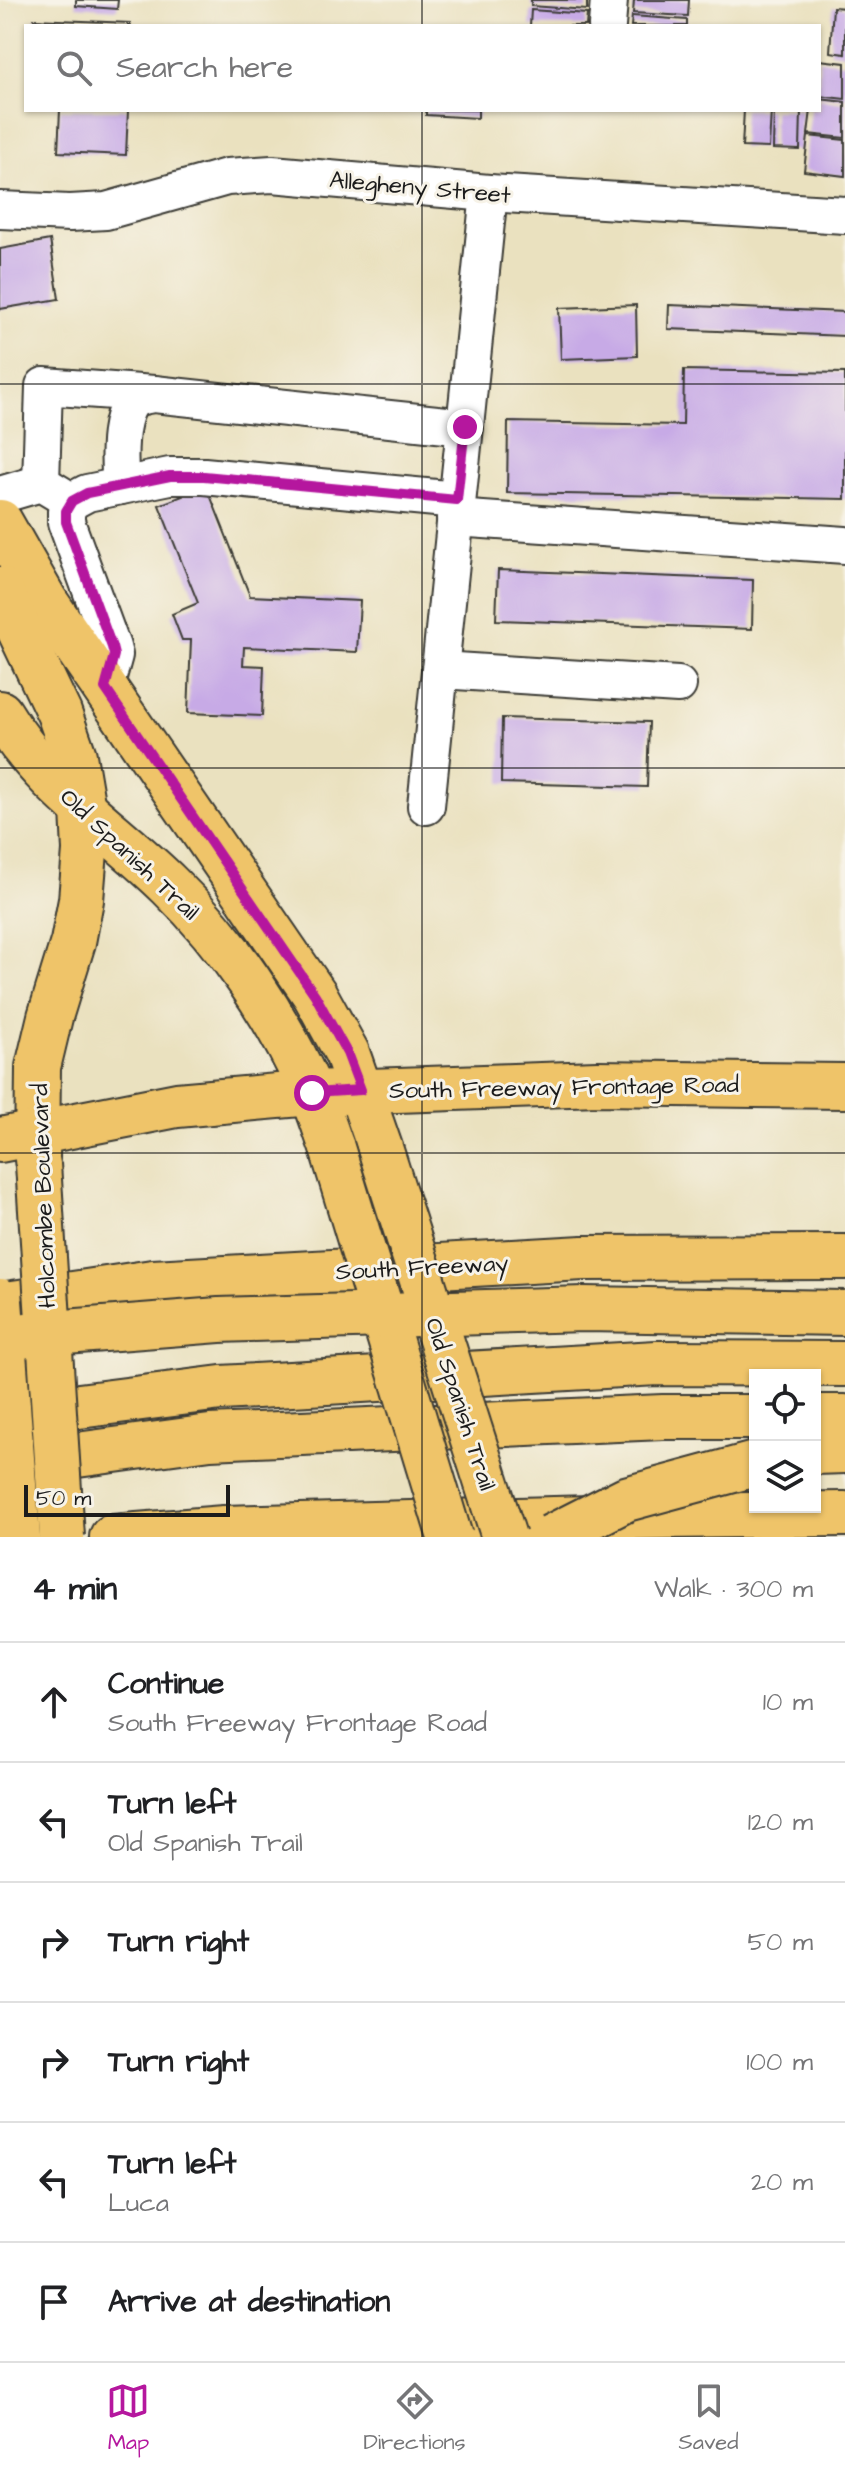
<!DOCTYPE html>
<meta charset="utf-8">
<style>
:root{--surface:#fff;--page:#f6f6f6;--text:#202124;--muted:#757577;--line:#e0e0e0;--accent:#b5179e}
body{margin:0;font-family:"Architects Daughter",sans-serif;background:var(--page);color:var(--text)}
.controls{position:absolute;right:24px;bottom:24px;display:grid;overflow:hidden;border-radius:0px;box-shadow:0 2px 6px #0004}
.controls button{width:72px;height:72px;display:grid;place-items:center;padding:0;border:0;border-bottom:2px solid var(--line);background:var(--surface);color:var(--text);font:40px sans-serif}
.scale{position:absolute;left:24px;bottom:20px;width:206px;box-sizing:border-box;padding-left:8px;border:4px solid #1c1c1c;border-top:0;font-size:22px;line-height:28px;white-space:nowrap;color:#1c1c1c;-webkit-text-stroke:6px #f7f3e8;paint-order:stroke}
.stop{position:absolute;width:24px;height:24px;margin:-18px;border:6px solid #b5179e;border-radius:50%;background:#fff}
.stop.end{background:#b5179e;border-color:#fff;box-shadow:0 2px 8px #0008}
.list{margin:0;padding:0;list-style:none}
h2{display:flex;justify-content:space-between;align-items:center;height:104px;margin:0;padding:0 32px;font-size:34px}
h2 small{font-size:26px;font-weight:400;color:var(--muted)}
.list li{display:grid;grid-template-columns:52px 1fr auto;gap:24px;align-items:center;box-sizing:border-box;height:120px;padding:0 32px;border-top:2px solid var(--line)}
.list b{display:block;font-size:30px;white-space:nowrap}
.list p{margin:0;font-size:26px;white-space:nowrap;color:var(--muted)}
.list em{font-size:26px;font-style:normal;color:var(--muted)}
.icon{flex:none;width:44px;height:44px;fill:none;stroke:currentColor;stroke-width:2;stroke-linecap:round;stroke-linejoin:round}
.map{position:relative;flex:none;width:845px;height:1537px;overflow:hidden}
.search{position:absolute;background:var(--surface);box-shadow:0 2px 6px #0004;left:24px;right:24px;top:24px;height:88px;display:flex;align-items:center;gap:20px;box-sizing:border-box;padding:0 28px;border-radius:0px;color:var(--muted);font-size:30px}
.sheet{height:824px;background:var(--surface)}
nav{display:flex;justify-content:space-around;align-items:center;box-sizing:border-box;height:112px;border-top:2px solid var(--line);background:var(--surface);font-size:22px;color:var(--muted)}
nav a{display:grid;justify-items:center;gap:4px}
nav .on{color:var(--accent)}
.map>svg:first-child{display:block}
</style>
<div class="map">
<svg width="845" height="1537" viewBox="0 0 845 1537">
<rect width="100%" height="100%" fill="#f7f3e8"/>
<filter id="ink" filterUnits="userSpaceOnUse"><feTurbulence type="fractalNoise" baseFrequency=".0125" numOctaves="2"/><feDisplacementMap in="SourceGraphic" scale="16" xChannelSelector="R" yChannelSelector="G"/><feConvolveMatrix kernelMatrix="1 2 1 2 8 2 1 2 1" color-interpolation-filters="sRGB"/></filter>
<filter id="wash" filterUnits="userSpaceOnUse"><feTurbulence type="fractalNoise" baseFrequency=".006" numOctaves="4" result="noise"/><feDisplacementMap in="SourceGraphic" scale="32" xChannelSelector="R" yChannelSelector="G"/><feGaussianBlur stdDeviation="1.8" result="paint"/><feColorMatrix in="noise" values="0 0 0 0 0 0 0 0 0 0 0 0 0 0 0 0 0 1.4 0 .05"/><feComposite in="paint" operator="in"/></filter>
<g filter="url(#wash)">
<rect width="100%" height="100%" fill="#eae1bf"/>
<g id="blocks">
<g fill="#c7aae6">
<path d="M76 0H118L117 9 76 6Z"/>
<path d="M531 0H587V10L531 6Z"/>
<path d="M634 0H689L688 16 633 13Z"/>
<path d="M833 7 845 8V54L830 52Z"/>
<path d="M531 10 587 14 586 26H530Z"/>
<path d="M632 16 687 20V26H631Z"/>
<path d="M34 19 130 23V26H33Z"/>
<path d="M819 60 845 63V99L819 96Z"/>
<path d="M819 99 845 102V138L808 134 811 110H819Z"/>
<path d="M60 110H128L126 155 58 152Z"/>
<path d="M426 110H478V118L426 115Z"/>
<path d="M744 110H771L769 148 742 147Z"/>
<path d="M774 110H801L800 150 773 149Z"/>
<path d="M808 136 845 140V176L804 171Z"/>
<path d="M50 240 59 299 0 309V249Z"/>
<path d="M636 305 637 356 561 359 559 308Z"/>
<path d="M669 305 845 312V336L668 329Z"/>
<path d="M684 370 845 373V499L507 493 508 422 683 425Z"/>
<path d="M198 490H208L250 596 360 601 357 652 244 647 243 665 264 666 262 716 188 713 191 640H182L172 614 198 603 159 505Z"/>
<path d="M498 570 753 580 752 629 496 620Z"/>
<path d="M502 718 649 722 647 787 501 783Z"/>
</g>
</g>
</g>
<g filter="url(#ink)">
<use href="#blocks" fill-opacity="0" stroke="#3b3a34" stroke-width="2"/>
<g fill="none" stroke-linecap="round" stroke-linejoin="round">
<defs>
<g id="minor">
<path d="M607 26 609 0"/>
<path d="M0 210 70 213 106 211 227 177 272 174 489 193 845 215"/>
<path d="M41 483 44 386 154 394"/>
<path d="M121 486C119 466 116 412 135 399 140 396 149 395 154 394L465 427"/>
<path d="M0 495 41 483 61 495"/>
<path d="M455 518 845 545"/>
<path d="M440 670 678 685"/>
<path d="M105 688 114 655 112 647 66 522V511L72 501 87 493 170 476H204L457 500"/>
<path d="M426 806 489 193"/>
</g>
<g id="major">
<path d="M0 522 45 601 315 995 347 1053 380 1148"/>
<path d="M0 589 59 713 74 756 83 809 85 851 81 900 73 942 50 1017 38 1067 37 1160"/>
<path d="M0 713C43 786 111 828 170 886 229 943 277 1016 311 1091 319 1109 325 1129 332 1148"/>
<path d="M0 1140 177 1105 312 1093 597 1083 845 1086"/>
</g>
<g id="highway">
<path d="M0 1305 153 1282 583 1258 845 1257"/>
<path d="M0 1416 221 1388 657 1363 845 1364"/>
<path d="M815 1417H845"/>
<path d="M815 1452 845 1451"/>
<path d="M18 1463 210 1437 663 1417H755"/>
<path d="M112 1537 224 1528 663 1516 845 1514"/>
</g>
</defs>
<use href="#minor" stroke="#3b3a34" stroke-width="40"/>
<use href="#major" stroke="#3b3a34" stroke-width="48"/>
<use href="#highway" stroke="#3b3a34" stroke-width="48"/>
<use href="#minor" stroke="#fff" stroke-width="36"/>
<use href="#major" stroke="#efc469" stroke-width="44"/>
<use href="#highway" stroke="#efc469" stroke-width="44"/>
<defs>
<g id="major-bridge">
<path d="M332 1148 450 1537"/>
<path d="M380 1148 504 1537"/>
<path d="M38 1164 62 1537"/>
<path d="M0 1301 18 1537"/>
</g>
<g id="highway-bridge">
<path d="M0 1340 27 1335 219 1320 584 1309 845 1313"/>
<path d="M551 1537 626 1499 755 1464"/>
</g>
</defs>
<use href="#major-bridge" stroke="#3b3a34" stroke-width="48" stroke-linecap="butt"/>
<use href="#highway-bridge" stroke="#3b3a34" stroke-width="48" stroke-linecap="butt"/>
<use href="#major-bridge" stroke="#efc469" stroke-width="44"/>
<use href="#highway-bridge" stroke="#efc469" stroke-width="44"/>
</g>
</g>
<g fill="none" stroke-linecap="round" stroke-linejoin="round" filter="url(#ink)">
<path stroke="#b5179e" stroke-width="10" d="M312 1093 361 1090 347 1053 315 995 105 688 114 655 112 647 66 522V511L72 501 87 493 170 476H204L457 500 465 427"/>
</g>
<path fill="none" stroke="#1c1c1c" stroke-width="2" stroke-opacity="0.55" d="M422 0V26M422 110V1537M0 384H845M0 768H845M0 1153H845"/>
<g text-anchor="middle" stroke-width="6" stroke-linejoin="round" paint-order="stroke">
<g font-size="24" fill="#1c1c1c" stroke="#f7f3e8">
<text transform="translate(420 187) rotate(5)" y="8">Allegheny Street</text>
<text transform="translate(130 854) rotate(43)" y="8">Old Spanish Trail</text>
<text transform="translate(564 1087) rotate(-1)" y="8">South Freeway Frontage Road</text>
<text transform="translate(43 1196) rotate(-92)" y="8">Holcombe Boulevard</text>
<text transform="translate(422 1267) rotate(-3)" y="8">South Freeway</text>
<text transform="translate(461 1404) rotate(72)" y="8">Old Spanish Trail</text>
</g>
</g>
</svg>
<div class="controls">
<button><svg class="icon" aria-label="locate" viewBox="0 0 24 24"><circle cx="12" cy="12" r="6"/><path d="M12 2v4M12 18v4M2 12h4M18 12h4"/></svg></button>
<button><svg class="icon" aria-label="layers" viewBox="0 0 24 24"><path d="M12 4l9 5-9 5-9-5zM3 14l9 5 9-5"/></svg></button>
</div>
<div class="scale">50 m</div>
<div class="stop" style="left:312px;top:1093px"></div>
<div class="stop end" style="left:465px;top:427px"></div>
<div class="search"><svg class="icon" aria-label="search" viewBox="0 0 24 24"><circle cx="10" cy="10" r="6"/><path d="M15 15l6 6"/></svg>Search here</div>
</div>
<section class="sheet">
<h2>4 min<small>Walk · 300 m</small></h2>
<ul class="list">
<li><svg class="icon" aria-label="ahead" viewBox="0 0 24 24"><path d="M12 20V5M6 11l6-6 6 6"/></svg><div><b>Continue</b><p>South Freeway Frontage Road</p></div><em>10 m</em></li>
<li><svg class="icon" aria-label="left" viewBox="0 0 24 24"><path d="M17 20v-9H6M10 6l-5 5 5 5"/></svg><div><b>Turn left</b><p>Old Spanish Trail</p></div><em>120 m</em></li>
<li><svg class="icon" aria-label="right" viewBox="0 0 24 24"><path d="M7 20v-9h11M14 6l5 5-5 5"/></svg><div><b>Turn right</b></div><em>50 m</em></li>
<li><svg class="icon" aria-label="right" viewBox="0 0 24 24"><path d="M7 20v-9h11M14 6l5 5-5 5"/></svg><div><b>Turn right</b></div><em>100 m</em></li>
<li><svg class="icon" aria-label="left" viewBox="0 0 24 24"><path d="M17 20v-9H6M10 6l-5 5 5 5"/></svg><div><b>Turn left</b><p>Luca</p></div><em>20 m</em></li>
<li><svg class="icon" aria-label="arrive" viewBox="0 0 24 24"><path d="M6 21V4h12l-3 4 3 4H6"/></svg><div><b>Arrive at destination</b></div></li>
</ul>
</section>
<nav>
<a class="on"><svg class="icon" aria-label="map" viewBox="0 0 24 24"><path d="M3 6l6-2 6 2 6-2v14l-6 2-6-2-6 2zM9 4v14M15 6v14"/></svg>Map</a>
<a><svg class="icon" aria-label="directions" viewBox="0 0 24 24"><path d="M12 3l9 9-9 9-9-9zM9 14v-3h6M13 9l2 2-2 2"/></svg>Directions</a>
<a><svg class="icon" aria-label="saved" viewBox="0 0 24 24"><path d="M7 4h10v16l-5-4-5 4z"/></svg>Saved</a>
</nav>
